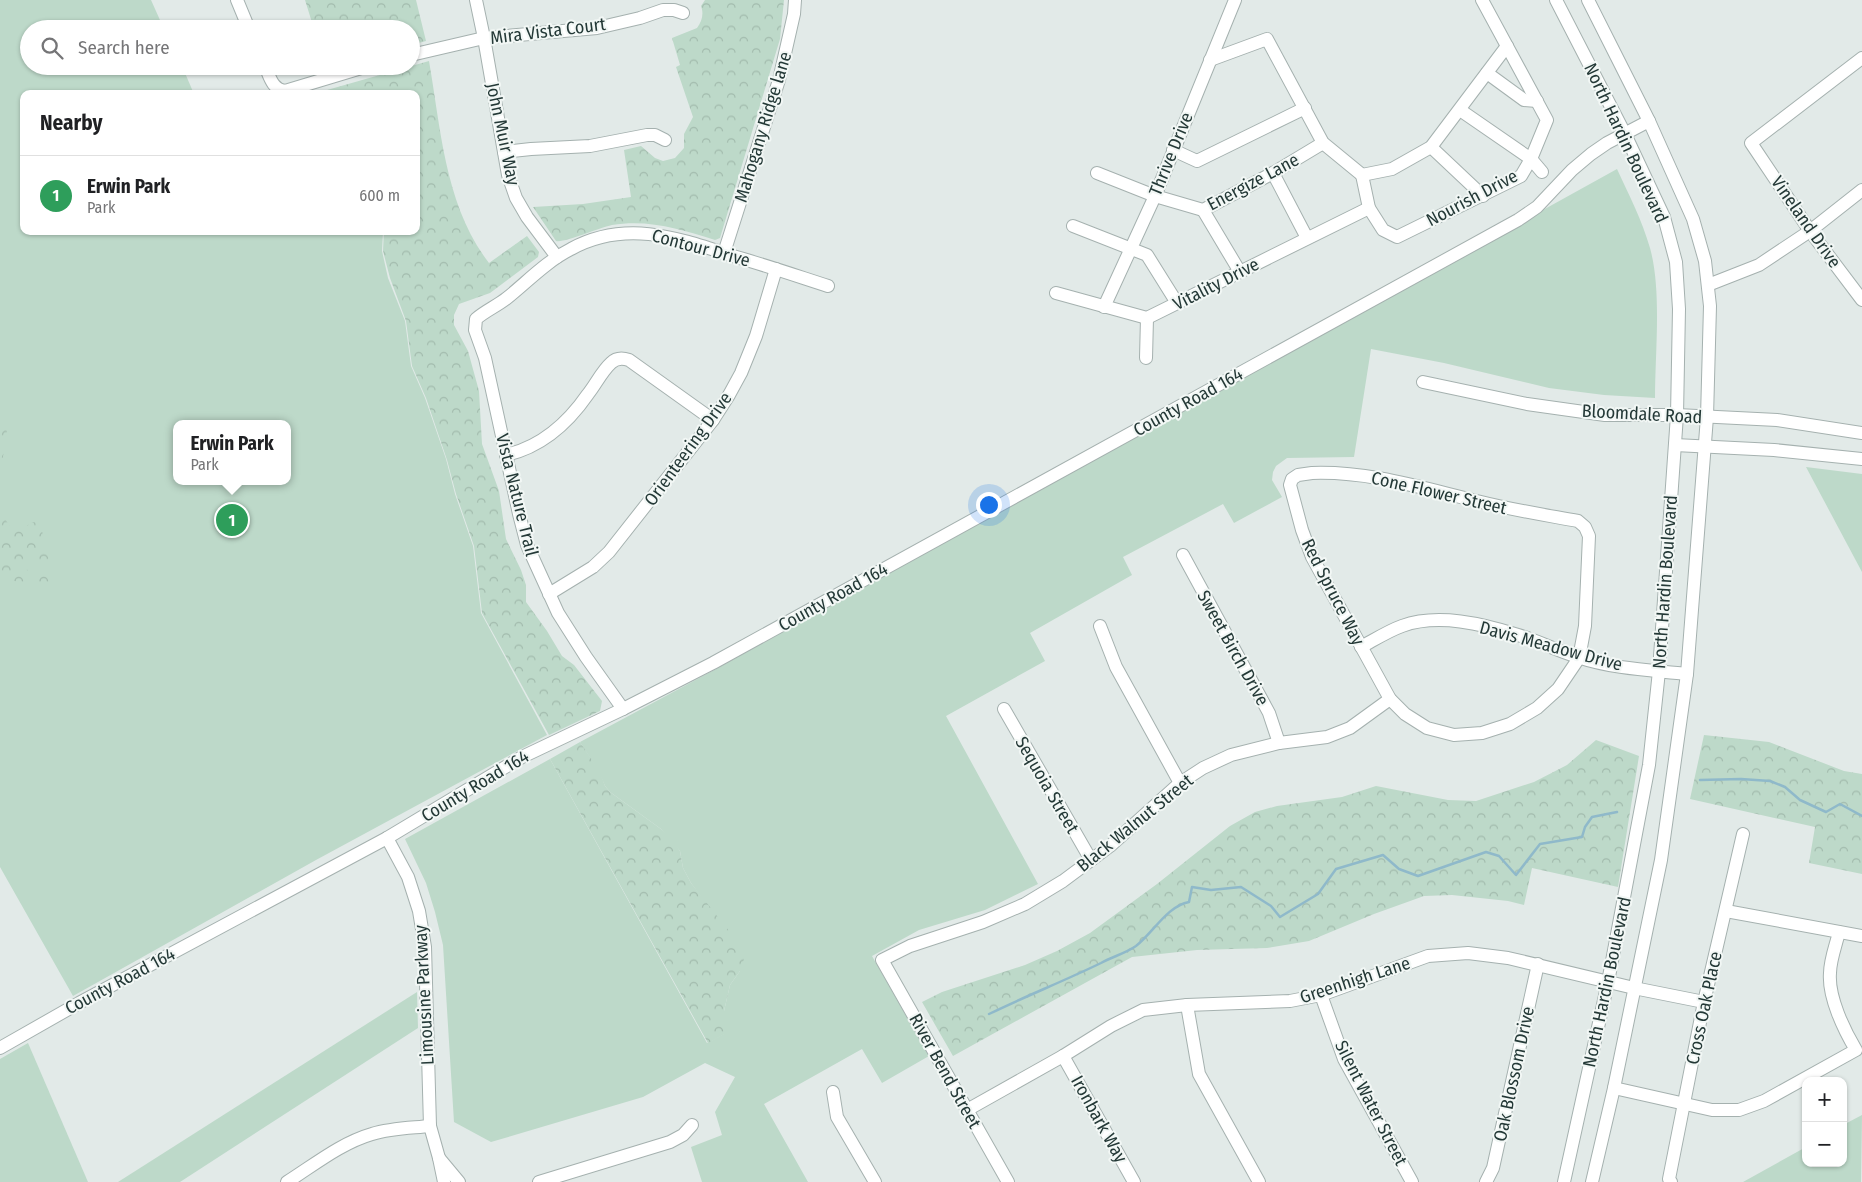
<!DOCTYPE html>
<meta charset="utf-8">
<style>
:root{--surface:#fff;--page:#f2f2f2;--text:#202124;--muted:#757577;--line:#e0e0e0;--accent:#111827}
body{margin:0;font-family:"Fira Sans Condensed",sans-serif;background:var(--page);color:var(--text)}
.controls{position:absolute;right:15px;bottom:15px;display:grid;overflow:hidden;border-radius:10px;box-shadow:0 1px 4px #0004}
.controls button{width:45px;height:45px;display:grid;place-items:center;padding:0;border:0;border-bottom:1px solid var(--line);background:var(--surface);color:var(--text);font:25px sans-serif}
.you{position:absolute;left:988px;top:504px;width:18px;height:18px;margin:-12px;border:4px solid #fff;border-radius:50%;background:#1a73e8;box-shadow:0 0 0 8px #1a73e833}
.badge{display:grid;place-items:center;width:32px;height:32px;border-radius:50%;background:var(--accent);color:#fff;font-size:16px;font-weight:700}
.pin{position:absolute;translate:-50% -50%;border:2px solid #fff;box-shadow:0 1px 5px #0006}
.popup{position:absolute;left:173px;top:420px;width:118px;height:65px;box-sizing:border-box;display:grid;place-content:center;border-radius:10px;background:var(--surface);filter:drop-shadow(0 1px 4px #0005);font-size:16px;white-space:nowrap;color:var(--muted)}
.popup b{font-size:19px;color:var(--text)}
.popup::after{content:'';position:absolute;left:50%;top:100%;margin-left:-10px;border:10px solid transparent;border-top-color:var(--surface)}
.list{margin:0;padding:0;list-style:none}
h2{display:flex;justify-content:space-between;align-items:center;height:65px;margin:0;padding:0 20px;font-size:21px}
h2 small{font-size:16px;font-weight:400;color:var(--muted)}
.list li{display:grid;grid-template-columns:32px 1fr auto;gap:15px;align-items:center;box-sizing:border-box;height:80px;padding:0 20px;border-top:1px solid var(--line)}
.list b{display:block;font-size:19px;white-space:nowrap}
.list p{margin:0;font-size:16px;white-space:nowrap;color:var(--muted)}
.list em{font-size:16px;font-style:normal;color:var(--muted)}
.icon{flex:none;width:28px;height:28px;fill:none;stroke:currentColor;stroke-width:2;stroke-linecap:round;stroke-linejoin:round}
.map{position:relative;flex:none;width:1862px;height:1182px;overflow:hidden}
.search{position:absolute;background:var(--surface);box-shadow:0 1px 4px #0004;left:20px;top:20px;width:400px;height:55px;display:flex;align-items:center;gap:12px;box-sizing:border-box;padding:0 18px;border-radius:28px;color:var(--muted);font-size:19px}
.panel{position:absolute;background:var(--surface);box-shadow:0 1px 4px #0004;left:20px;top:90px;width:400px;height:145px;border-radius:10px}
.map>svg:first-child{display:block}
</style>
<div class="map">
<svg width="1862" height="1182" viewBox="0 0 1862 1182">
<defs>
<pattern id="forest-crowns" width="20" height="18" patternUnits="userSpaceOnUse" patternTransform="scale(1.25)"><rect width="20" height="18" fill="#bdd9c9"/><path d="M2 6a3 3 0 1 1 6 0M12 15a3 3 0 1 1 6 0" fill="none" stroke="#a2bbad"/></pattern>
</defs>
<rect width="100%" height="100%" fill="#e2eae8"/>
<g fill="#bdd9c9" fill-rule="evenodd">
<path d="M0 0H151L164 29H29V66H182L194 94H24V231H383L382 251 388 278 405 321 411 366 425 398 446 459 455 494 473 546 481 613 547 735 316 860 73 996 0 867ZM177 424H287V481H177Z"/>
<path d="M1617 169C1629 195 1642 220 1650 248 1662 291 1655 352 1655 398L1604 395 1549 388 1444 363 1371 349 1354 457 1287 458 1276 466 1273 472 1272 480 1282 497 1234 523 1223 504 1123 557 1132 575 1030 633 1045 661 946 716 1038 884 985 910 919 930 872 956 929 1056 882 1083 862 1049 764 1104 808 1182H702L691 1147 722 1135 715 1112 735 1077 705 1063 643 1097 491 1142 454 1122 443 945 435 912 426 883 405 839 550 759 707 1043 724 1034V1011L730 985 740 971 713 913 691 883 683 868 680 851 661 829 610 792 605 786 599 772 580 742 716 669Z"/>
<path d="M1806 467 1862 474V572Z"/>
<path d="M417 992 418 1028 180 1182H118Z"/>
<path d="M28 1043 88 1182H0V1059Z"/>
<path d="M1862 1115 1861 1182H1743L1806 1147V1163H1843V1125Z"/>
</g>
<g fill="url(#forest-crowns)">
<path d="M305 0H416L426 41 411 45V29H314Z"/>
<path d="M705 0H784L780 39 720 238 715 240C681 229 648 219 612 225 598 228 565 243 556 241L533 207 583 204 631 197 624 150 641 146 655 158 663 161 675 158 684 148V134L693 117 676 67 680 65 672 38 697 28C702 21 704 14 701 6Z"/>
<path d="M429 61C441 130 445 206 489 263L527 236 539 252 538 257 490 293 459 304 454 315V325L468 351 479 391 482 444 499 491 506 539 521 570 526 585V602L547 631 562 656 574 665 602 701 600 711 549 735 482 613 474 546 456 494 447 460 426 398 412 366 406 321 390 278 383 251 384 231H416V94H313Z"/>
<path d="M0 426 5 427 7 432 0 475Z"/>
<path d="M0 511 14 533 33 522 39 523 51 557 42 564 32 558 23 565 30 573 50 569 55 580 35 588 0 576Z"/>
<path d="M1704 735 1769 742 1844 771 1862 774V874L1809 863 1815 827 1690 799Z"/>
<path d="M1596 740 1639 756 1618 887 1532 868 1524 905 1508 901 1452 895 1424 896 1374 914 1309 941 1267 948 1197 950 1132 957 953 1056 922 1002 942 992 1025 965 1057 951 1090 933 1157 884 1230 826 1255 812 1277 806 1342 797 1376 786 1448 800 1476 801 1534 782 1567 765Z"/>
<path d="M580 742 600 772 605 786 610 792 661 829 672 839 680 851 683 868 691 883 741 946 744 959 740 971 730 985 724 1011 725 1034 708 1043 550 759Z"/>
</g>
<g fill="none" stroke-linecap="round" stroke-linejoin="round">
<g stroke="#8fb9ca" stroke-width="2.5">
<path d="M1700 780 1741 779 1770 781 1785 787 1800 800 1826 812 1840 804 1862 816"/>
<path d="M989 1014C1026 996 1064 981 1101 963 1112 957 1126 953 1136 946 1153 933 1167 906 1189 902L1192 887 1211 890 1241 887 1271 906 1280 917 1318 894 1336 869 1383 855 1399 869 1418 876 1486 852 1499 856 1516 875 1540 844 1582 837 1585 827 1592 817 1617 812"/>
</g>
<defs>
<g id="minor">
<path d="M237 0 249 29"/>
<path d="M476 0 484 38 508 175 516 198 527 217 557 257"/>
<path d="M1556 0 1625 134 1664 217 1676 262 1679 309 1677 415 1659 671 1649 765 1608 982 1564 1182"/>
<path d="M1588 0 1649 121 1693 219 1705 261 1710 306 1707 417 1687 674 1661 860 1614 1088 1592 1182"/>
<path d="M411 55 484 38 597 28 640 18 663 10H674L683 13"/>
<path d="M1862 58 1751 143 1810 231 1862 300"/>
<path d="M1210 60 1267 39 1323 143 1362 175"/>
<path d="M265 66C270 77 272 89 285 91L368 66"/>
<path d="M1487 73 1524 100 1537 101"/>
<path d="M1460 110 1531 159 1542 172"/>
<path d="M1431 147 1483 196"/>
<path d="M1173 150 1197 161 1305 108"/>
<path d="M504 152 531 149 590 146 647 135H655L665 140"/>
<path d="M1097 173 1155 196 1203 210 1273 173 1323 143"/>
<path d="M1273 173 1307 238"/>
<path d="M1362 175 1369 208 1383 230 1397 237 1521 176 1531 159 1547 120 1482 0"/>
<path d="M1362 175 1392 169 1431 147 1507 46"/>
<path d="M1203 210 1240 272"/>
<path d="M1073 226 1147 255 1177 303"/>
<path d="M724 253 779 80 794 14 795 0"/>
<path d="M1708 285 1759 265 1810 231 1862 190"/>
<path d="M1056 293 1147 318 1369 208"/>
<path d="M1104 307 1155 196 1235 0"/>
<path d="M1146 358 1147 318"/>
<path d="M1423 382 1527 404 1605 415H1677L1777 420 1862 433"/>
<path d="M1675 445 1774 450 1862 459"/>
<path d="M506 455C541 447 568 423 588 394 596 384 602 371 611 363 616 358 623 358 629 360L713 420"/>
<path d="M1312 473C1371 471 1425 489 1481 502 1513 510 1545 515 1578 521L1585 527 1589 536 1585 626 1579 658 1558 689 1537 708 1510 724 1482 733 1454 735 1427 728 1405 714 1390 699 1312 557 1302 530 1290 485 1292 479 1298 475Z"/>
<path d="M1183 555 1269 713 1279 743"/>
<path d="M549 594 593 567 609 552 713 420 729 395 741 373 756 336 776 269"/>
<path d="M1100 626 1116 667 1180 783"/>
<path d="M1361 647C1374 640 1388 631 1402 626 1438 613 1483 624 1518 635 1538 641 1558 651 1578 657 1614 669 1651 670 1687 674"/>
<path d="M623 709 586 657 558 613 527 545 519 514 485 358 475 330 476 319C485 311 497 306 507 298 528 281 547 261 571 249 626 219 678 238 733 256 765 265 797 276 828 286"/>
<path d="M1004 709 1091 860"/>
<path d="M387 838 408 877 419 911 425 947 430 1126 439 1158"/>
<path d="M1726 911 1862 936"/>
<path d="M1321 995 1344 1059 1412 1182"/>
<path d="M1187 1005 1199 1074 1259 1182"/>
<path d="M0 1048 79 1003 387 838 522 757 623 709 713 663 1518 220 1537 207 1572 170 1591 154 1607 143 1649 121"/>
<path d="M1063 1056 1134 1182"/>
<path d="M1614 1088 1712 1110H1739L1764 1101 1856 1050C1844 1030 1828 997 1830 973 1830 960 1836 945 1839 932"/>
<path d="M833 1092 837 1117 875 1182"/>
<path d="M967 1110 1063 1056 1111 1026 1143 1010 1187 1005 1290 1001 1321 995 1428 956 1468 953 1508 958 1634 988 1704 1002"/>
<path d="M287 1182C314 1165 341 1143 372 1134 391 1128 411 1128 430 1126"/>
<path d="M444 1182 439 1158 459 1182"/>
<path d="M539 1182 670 1142 683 1135 692 1125"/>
<path d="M1008 1182 882 960 910 946 983 922 1025 904 1063 881 1110 846 1180 783 1203 768 1231 755 1279 743 1327 737 1350 728 1390 699"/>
<path d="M1486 1182 1493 1168 1538 964"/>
<path d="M1671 1182 1669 1179 1704 1002 1743 834"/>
</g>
</defs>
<use href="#minor" stroke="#a5b1af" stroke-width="14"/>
<use href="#minor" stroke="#fff" stroke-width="12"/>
</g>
<g text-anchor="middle" stroke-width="4" stroke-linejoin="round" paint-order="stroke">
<g font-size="18" fill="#243937" stroke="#f2f7f5">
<text transform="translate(548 31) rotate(-7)" y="6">Mira Vista Court</text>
<text transform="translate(763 127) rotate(-73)" y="6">Mahogany Ridge lane</text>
<text transform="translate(503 134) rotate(78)" y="6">John Muir Way</text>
<text transform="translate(1626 143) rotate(65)" y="6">North Hardin Boulevard</text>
<text transform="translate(1171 154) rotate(-68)" y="6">Thrive Drive</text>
<text transform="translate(1253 182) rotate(-28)" y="6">Energize Lane</text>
<text transform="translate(1472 198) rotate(-28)" y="6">Nourish Drive</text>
<text transform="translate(1806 222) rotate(55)" y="6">Vineland Drive</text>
<text transform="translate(701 248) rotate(15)" y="6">Contour Drive</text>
<text transform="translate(1216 284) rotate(-27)" y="6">Vitality Drive</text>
<text transform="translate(1188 402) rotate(-29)" y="6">County Road 164</text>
<text transform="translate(1642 414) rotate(3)" y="6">Bloomdale Road</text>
<text transform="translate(688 449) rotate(-54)" y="6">Orienteering Drive</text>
<text transform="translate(1439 493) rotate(13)" y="6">Cone Flower Street</text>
<text transform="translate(517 495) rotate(76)" y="6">Vista Nature Trail</text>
<text transform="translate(1665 582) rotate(-86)" y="6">North Hardin Boulevard</text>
<text transform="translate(1333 592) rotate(63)" y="6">Red Spruce Way</text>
<text transform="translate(833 597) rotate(-29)" y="6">County Road 164</text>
<text transform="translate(1551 646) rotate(15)" y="6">Davis Meadow Drive</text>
<text transform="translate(1233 648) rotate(61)" y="6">Sweet Birch Drive</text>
<text transform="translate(1047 785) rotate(60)" y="6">Sequoia Street</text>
<text transform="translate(475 786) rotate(-31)" y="6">County Road 164</text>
<text transform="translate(1135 823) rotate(-39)" y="6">Black Walnut Street</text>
<text transform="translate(1355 980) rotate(-18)" y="6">Greenhigh Lane</text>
<text transform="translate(120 981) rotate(-28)" y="6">County Road 164</text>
<text transform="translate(1607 982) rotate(-78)" y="6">North Hardin Boulevard</text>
<text transform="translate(424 995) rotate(-93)" y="6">Limousine Parkway</text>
<text transform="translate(1704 1008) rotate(-78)" y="6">Cross Oak Place</text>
<text transform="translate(945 1071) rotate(61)" y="6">River Bend Street</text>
<text transform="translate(1514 1074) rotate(-78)" y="6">Oak Blossom Drive</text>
<text transform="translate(1371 1103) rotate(63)" y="6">Silent Water Street</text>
<text transform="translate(1099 1119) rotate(61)" y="6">Ironbark Way</text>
</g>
</g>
</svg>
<div class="controls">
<button>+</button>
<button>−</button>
</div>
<div class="you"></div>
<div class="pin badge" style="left:232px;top:520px;background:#2e9e5b">1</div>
<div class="popup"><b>Erwin Park</b>Park</div>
<div class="search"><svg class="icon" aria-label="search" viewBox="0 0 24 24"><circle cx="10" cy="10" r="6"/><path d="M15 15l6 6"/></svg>Search here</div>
<section class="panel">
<h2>Nearby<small></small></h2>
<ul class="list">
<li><span class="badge" style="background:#2e9e5b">1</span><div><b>Erwin Park</b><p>Park</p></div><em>600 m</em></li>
</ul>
</section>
</div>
